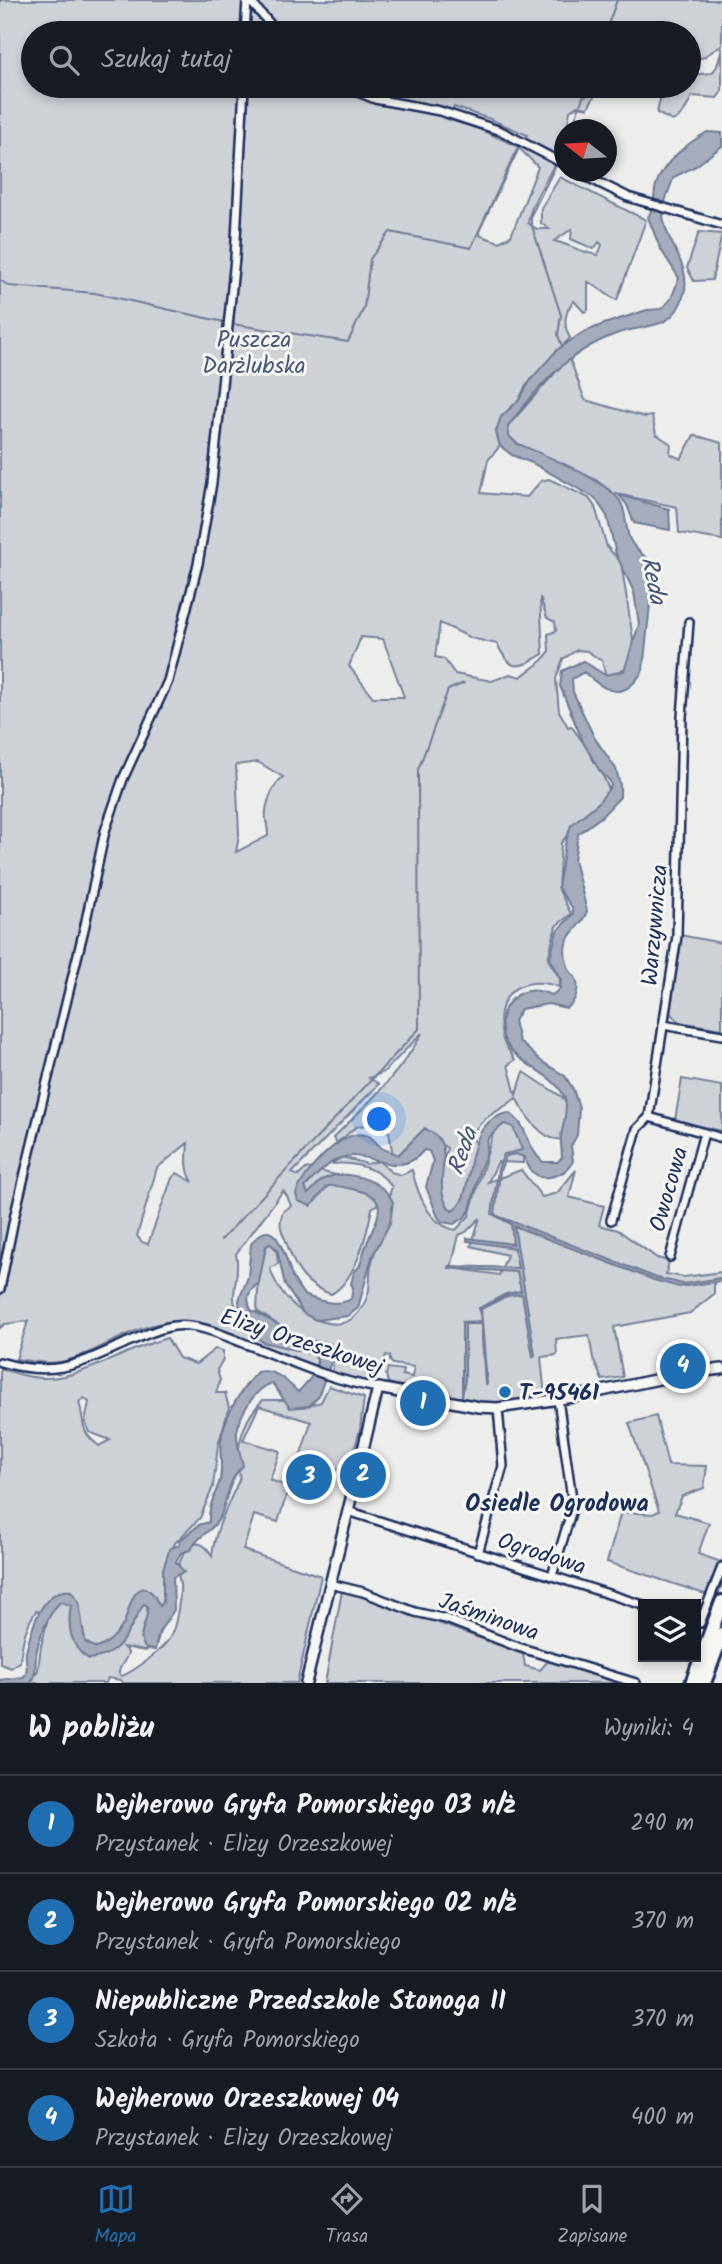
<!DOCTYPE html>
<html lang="pl">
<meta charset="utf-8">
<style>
:root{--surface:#171b24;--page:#242831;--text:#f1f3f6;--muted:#9ea1a6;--line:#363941;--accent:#1f6fb2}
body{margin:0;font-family:Kalam,sans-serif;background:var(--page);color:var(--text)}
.controls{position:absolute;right:21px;bottom:21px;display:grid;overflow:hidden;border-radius:0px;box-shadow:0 4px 10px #0003}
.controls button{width:63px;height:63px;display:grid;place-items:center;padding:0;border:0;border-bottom:2px solid var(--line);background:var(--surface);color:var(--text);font:35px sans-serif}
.compass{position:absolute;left:554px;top:119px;width:63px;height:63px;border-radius:50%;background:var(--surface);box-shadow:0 4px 10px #0003;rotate:287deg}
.you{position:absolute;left:380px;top:1120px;width:24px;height:24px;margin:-18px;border:5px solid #fff;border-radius:50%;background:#1a73e8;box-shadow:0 0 0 10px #1a73e833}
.badge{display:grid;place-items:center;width:46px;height:46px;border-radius:50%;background:var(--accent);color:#fff;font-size:23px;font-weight:700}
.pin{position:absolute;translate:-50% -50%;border:4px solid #fff;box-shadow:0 2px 7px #0006}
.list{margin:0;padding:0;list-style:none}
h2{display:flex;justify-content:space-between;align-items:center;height:91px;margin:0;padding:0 28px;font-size:30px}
h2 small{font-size:23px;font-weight:400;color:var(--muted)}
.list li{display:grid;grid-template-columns:46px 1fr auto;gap:21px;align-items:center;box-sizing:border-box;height:98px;padding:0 28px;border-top:2px solid var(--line)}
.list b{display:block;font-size:26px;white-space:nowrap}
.list p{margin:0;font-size:23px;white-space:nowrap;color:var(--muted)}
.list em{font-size:23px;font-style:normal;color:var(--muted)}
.icon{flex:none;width:38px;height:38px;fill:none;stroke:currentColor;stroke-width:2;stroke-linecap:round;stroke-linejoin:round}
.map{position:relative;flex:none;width:722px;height:1683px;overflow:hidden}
.search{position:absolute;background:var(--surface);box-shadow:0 4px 10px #0003;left:21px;right:21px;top:21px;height:77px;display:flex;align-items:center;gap:18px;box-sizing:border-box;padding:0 24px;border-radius:38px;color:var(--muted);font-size:26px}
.sheet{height:483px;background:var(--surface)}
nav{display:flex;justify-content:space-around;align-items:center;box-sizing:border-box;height:98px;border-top:2px solid var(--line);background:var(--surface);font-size:19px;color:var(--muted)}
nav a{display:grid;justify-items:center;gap:4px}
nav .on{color:var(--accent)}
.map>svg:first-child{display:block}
</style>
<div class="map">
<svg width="722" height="1683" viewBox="0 0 722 1683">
<rect width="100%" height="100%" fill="#edeeec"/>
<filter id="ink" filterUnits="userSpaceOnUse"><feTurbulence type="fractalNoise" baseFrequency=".0143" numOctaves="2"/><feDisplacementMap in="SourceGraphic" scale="14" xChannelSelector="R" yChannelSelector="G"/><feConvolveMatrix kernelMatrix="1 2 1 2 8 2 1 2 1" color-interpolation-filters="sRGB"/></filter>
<g filter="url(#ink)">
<g fill="#ced2d7" stroke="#74809a" stroke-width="2" fill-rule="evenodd">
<path d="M0 0H722V45L702 58 689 56V33H33V86H590L586 96 597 91 588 108 577 106 570 111 567 129 564 130C564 164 532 191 528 223L537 229H549L541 223V208L560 177 646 220 617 300C605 295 600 287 588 282V310L584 312 574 301C564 311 563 326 570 338L525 387 519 400 501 417 496 432 500 446 488 460 481 493 527 497 541 481 549 479 589 498 595 507 607 547 621 562 633 639 631 659 625 668 609 677 605 673 602 661 587 651 577 650 563 659 556 679 559 711 568 727 571 726 596 760 608 787 607 797 599 806 586 813 561 843 558 888 571 914 556 926 548 959 560 979 559 987C520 973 493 995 502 1036 503 1045 511 1053 515 1060L508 1065 516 1095 524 1072 562 1097 568 1104 562 1139C543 1143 524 1113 516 1098 497 1114 488 1111 471 1135L477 1145 460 1213 447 1214 432 1196 447 1148 437 1142 407 1159 393 1156 389 1132C381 1127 363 1122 355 1128 347 1132 346 1139 336 1142L333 1138C365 1106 401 1073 422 1033L384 1072 369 1078 379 1084 292 1173 298 1176 307 1168 340 1176 380 1192 379 1203 372 1208C367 1234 356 1281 331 1294 306 1286 296 1271 288 1247 283 1231 277 1229 283 1211L291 1206 287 1196 283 1191 236 1254C240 1269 234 1282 234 1297 234 1330 288 1345 314 1355L317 1360 316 1366 196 1322C144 1315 113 1347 66 1361 50 1365 32 1361 16 1359L28 1321 5 1324 0 1328ZM454 107 490 119 527 135 519 147 477 128 450 120ZM519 148 538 167 511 236 499 242 481 236 479 231ZM572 229 571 239 594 249 599 242 602 245 598 255C579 252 571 245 554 241ZM540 597 547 618 555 622 556 631 548 634 549 652C541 664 531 668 521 677L510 674 492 681 455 674 444 659 435 657 440 623 471 638 497 644C512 673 518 669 543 654ZM361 637 383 639 404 697H373L349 666ZM258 762 283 777C273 784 264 807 266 819 267 826 268 829 268 836L236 852 239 835 236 765ZM188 1143C187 1156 185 1170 193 1182L177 1173 172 1178 148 1244 142 1242 137 1236 157 1168Z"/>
<path d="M722 48V91L717 98 692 96C688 105 682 118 672 121L657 113 663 86H689V75L712 73 717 66Z"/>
<path d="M699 232 722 234 712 280 694 281 687 268Z"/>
<path d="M569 357 585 400 645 417 652 416 656 434 671 444 670 454 681 459 694 435 722 443V540L679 533 677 507 612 493 596 480 516 443 509 436 508 426Z"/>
<path d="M680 935 722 943V1029L679 1022 667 1010Z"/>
<path d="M682 1079 722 1086V1131L675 1120Z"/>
<path d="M510 1118 523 1146V1163L498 1162 488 1182 521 1170 542 1197 557 1193 576 1170 569 1197 604 1206 599 1225 618 1230 657 1258 669 1261 666 1274 684 1277 722 1272V1278L714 1279V1294L690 1313 614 1327 623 1377 602 1380 593 1358 589 1335 556 1339 557 1355 541 1357 545 1397 508 1403 507 1396 511 1395 510 1387 501 1388 504 1403 485 1404 453 1399 388 1383 386 1375 388 1368 403 1370 402 1375 412 1377 414 1367 393 1364 390 1361V1356L386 1355 377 1378 372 1382 336 1375 333 1371V1350L326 1342 301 1340 257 1311 259 1272 267 1245 272 1243 277 1253 278 1264 270 1268C276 1288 292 1308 311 1317 337 1330 356 1325 367 1297 371 1288 369 1275 371 1265 375 1249 382 1234 387 1218 390 1208 387 1197 392 1187 379 1167 353 1162 331 1164L342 1157 367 1164 379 1161 391 1172 401 1175 412 1170C418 1195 429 1225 456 1230L469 1216 494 1130ZM480 1218 471 1246 507 1255 499 1275 451 1268 459 1235 466 1232Z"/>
<path d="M167 1338 179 1358 196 1364 215 1349 223 1351V1359L217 1370 220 1380 216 1393H225L229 1408 218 1445 213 1487 200 1518 175 1543 167 1562 166 1611 157 1642 145 1651 123 1647 128 1652C127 1661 118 1666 119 1674L122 1676C135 1671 162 1650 169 1639 176 1629 181 1596 180 1585 180 1580 177 1574 178 1569 182 1548 199 1531 212 1556 215 1528 228 1505 239 1480 241 1473 238 1471 238 1464 237 1440 246 1416 263 1400H288L303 1407 321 1402 329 1386 364 1398 360 1429 348 1473 300 1458 311 1422 259 1406 243 1440 280 1451 270 1480 289 1487 278 1522 254 1515 243 1550 321 1576 297 1683H123L121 1680 108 1678 106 1683H31L38 1670 41 1646 49 1615 36 1611C25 1627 22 1642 20 1662L11 1668 0 1664V1369C16 1373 32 1379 48 1378 88 1376 128 1348 167 1338ZM84 1398 89 1402 85 1422 89 1432 110 1440 99 1446C78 1430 86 1424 79 1402Z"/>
<path d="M656 1416 668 1465 707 1466 704 1488 682 1496 675 1513 709 1523 698 1554 721 1562 722 1560V1584L717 1598 607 1562 621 1512 653 1514 659 1511 629 1423Z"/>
<path d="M346 1589 523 1654 525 1666 540 1670 549 1660 624 1683H325L342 1591Z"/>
</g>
<g fill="#a5acbc" stroke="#6e7a96" stroke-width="2">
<path d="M707 132 722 133V146L696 166 674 177C670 188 663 201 663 213 664 242 692 264 684 294 673 333 645 323 616 334 567 352 539 386 508 426L509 436 516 443C542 454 605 479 620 501 628 514 624 532 632 543 636 550 645 556 651 562 653 573 650 583 651 595L643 670C625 702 606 693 584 672L572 679 573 692 594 737 616 769 620 785V797L601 817 578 834 574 860 587 911C583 926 566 933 565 949 565 955 567 966 570 971 572 975 575 975 576 979 580 989 575 1004 566 1008L548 1004 521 1009 514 1021 519 1041 541 1061 565 1076 573 1089 579 1108 577 1135 571 1146 573 1161C566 1174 554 1178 540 1177L531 1171 524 1157 516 1154 506 1156 500 1171 495 1215 657 1278 683 1284 722 1278V1281L679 1287 654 1280 514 1226 535 1355 533 1357 522 1294 507 1296 481 1309 487 1384H485L481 1324H465V1379L462 1397V1322L481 1321 479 1308 506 1294 521 1291 517 1272 449 1268V1266L518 1268 514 1248 467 1241V1238L513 1244 511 1224 492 1214 498 1169 504 1154 522 1150 513 1127 504 1124 488 1138 486 1154 480 1169 470 1210 464 1218 454 1224 442 1222 438 1217 426 1187 433 1161 429 1151 424 1150C397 1183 368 1146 338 1159 326 1164 314 1178 305 1187L308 1194C313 1190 318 1182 324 1179 346 1168 383 1180 393 1202L390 1223 372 1257 358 1308 348 1316 316 1320 304 1314 285 1285 277 1249 270 1244 266 1246 259 1283C249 1291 245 1296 251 1310L281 1326 295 1339 331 1344 330 1365 318 1397 309 1406 290 1408 272 1383C254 1389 240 1414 237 1432 236 1442 241 1456 243 1466 229 1477 227 1501 220 1517 214 1529 204 1533 197 1541 194 1544 193 1548 190 1550L181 1553 176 1562 184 1572 173 1577 174 1610 159 1632 155 1650 146 1649C134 1633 150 1622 147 1606L144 1604C128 1628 124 1656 89 1659 70 1648 67 1625 71 1605L60 1602C48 1615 38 1638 36 1656 35 1667 37 1673 31 1683H0V1680L23 1677 26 1674C28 1666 25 1659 26 1652 31 1630 42 1587 71 1591L79 1602 85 1642 96 1648C106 1646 119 1633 124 1623 128 1614 134 1577 151 1592 155 1595 157 1602 160 1606L163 1602V1569L170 1548 180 1545 179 1541 199 1525 209 1522C208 1507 215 1495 220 1480 223 1467 219 1453 221 1441 223 1418 241 1389 257 1372 274 1368 286 1380 298 1392 309 1380 319 1372 317 1355L263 1342 255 1336 244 1322 240 1315 239 1300 248 1277 251 1244C276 1209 286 1260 292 1276 295 1283 300 1289 304 1295 319 1301 337 1307 351 1299L353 1287 351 1284 354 1272 359 1267C362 1260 363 1253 366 1246 374 1222 395 1198 356 1190 346 1188 339 1185 328 1186L311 1206 298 1201 296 1194C302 1175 341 1128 366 1135 374 1137 377 1145 383 1149 387 1151 394 1152 398 1155L425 1128C428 1131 432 1132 434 1134 457 1152 428 1188 452 1211 479 1200 457 1121 509 1113 529 1125 526 1148 543 1162H557L562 1158C562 1150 560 1143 561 1136 563 1125 568 1111 565 1099 554 1066 495 1064 502 1018 504 1007 510 999 521 993 532 988 541 991 552 995L560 989 561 980 550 958 557 931 573 914 572 907 558 888 565 844 571 825 598 803 611 786 610 781 599 770 583 742 560 686 562 671 583 661 605 675 624 671 639 624 634 592 616 554 607 516 595 498 532 463 512 455 500 446 496 432 501 417 519 400 532 378 557 350 582 333 604 324 647 310 661 309 671 299 679 278 660 248 648 217C655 206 653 197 656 185 663 162 688 143 707 132Z"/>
<path d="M619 495 669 509 670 530 634 523 627 505Z"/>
</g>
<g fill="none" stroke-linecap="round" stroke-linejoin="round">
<g stroke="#6e7a96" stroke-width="2">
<path d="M605 33 617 0"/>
<path d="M571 130 587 86"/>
<path d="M560 157 564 146"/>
<path d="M557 163 531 215V223L561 315 558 335 562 346"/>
<path d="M0 280 9 286 95 293 224 322"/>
<path d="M232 324 348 342 364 308 370 259 390 232 471 248 519 145 524 147"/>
<path d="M221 1240 419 1029 418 770 448 690 464 683"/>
</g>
<defs>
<g id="minor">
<path d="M249 0 278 33"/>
<path d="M245 33 247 0"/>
<path d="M343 86 375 99 440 111 501 131 564 164"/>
<path d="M577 172 628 197 722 225"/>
<path d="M663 1025 722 1035"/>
<path d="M649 1117 722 1138"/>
<path d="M611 1220 637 1129 649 1117 677 936 682 717 689 622"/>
<path d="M670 1257 704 1133"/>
<path d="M0 1289 15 1214 85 925 105 831 123 779 168 681 198 564 212 483 235 258 244 86"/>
<path d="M0 1362C55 1378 79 1364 128 1342 143 1336 158 1328 174 1326 200 1323 227 1337 251 1346 292 1362 334 1381 378 1388"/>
<path d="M348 1511 643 1605"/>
<path d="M478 1553 503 1466 498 1408"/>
<path d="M552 1576 573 1506 558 1399"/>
<path d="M330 1584 363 1592 415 1612 446 1619 518 1647 636 1683"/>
<path d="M696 1622 700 1623 722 1567"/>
</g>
<path id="tertiary" d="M306 1683 378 1388 479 1407 498 1408 573 1397 688 1373 722 1369"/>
<g id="primary">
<path d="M692 1683 722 1602"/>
<path d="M704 1683 722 1634"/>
</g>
</defs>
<use href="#minor" stroke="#1b2f5e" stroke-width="12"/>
<use href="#tertiary" stroke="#1b2f5e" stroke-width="14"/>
<use href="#primary" stroke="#1b2f5e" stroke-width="18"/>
<use href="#minor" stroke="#f6f6f2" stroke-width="7"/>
<use href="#tertiary" stroke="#f6f6f2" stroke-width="9"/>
<use href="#primary" stroke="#f6f6f2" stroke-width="12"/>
</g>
</g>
<circle fill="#1f6fb2" stroke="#f6f6f2" stroke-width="2.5" cx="505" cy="1392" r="7"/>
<g text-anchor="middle" stroke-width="6" stroke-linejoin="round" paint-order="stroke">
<g font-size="23" fill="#48587c" stroke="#f6f6f2">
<text x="254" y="347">Puszcza<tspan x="254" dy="26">Darżlubska</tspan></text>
</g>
<g font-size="23" fill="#1b2f5e" stroke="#f6f6f2">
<text transform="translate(654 925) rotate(-85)" y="8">Warzywnicza</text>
<text transform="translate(668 1189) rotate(-74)" y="8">Owocowa</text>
<text transform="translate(302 1341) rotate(18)" y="8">Elizy Orzeszkowej</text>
<text transform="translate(542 1553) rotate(18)" y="8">Ogrodowa</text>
<text transform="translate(489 1616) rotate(19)" y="8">Jaśminowa</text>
</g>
<g font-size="23" font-weight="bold" fill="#1b2f5e" stroke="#f6f6f2" text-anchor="start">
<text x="519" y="1400">T-95461</text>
</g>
<g font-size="24" font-style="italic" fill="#44547a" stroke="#f6f6f2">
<text transform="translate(654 580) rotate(78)" y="8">Reda</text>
<text transform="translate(462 1151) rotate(-71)" y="8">Reda</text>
</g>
<g font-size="24" font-weight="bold" fill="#1b2f5e" stroke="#f6f6f2">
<text x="557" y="1511">Osiedle Ogrodowa</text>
</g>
</g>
</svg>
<div class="controls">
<button><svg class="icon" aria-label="layers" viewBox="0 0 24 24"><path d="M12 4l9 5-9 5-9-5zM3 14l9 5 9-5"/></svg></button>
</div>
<svg class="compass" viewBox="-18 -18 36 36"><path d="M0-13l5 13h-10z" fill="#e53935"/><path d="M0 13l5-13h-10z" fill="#9ea1a6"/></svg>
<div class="you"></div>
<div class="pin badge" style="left:423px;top:1403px">1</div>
<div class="pin badge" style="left:363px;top:1475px">2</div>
<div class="pin badge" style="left:309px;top:1477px">3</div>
<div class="pin badge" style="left:683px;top:1366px">4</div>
<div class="search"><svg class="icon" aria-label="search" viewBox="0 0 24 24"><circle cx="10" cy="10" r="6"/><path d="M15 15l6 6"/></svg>Szukaj tutaj</div>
</div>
<section class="sheet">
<h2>W pobliżu<small>Wyniki: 4</small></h2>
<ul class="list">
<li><span class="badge">1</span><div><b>Wejherowo Gryfa Pomorskiego 03 n/ż</b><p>Przystanek · Elizy Orzeszkowej</p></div><em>290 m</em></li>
<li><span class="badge">2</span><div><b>Wejherowo Gryfa Pomorskiego 02 n/ż</b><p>Przystanek · Gryfa Pomorskiego</p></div><em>370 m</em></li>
<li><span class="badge">3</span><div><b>Niepubliczne Przedszkole Stonoga II</b><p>Szkoła · Gryfa Pomorskiego</p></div><em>370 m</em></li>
<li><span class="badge">4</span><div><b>Wejherowo Orzeszkowej 04</b><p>Przystanek · Elizy Orzeszkowej</p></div><em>400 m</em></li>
</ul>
</section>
<nav>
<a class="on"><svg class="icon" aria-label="map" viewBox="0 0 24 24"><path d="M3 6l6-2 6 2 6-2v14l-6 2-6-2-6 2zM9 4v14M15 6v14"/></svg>Mapa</a>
<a><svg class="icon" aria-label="directions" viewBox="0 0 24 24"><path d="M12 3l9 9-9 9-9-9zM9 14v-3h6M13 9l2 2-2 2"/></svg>Trasa</a>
<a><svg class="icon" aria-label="saved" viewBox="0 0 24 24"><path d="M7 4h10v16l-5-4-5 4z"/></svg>Zapisane</a>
</nav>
